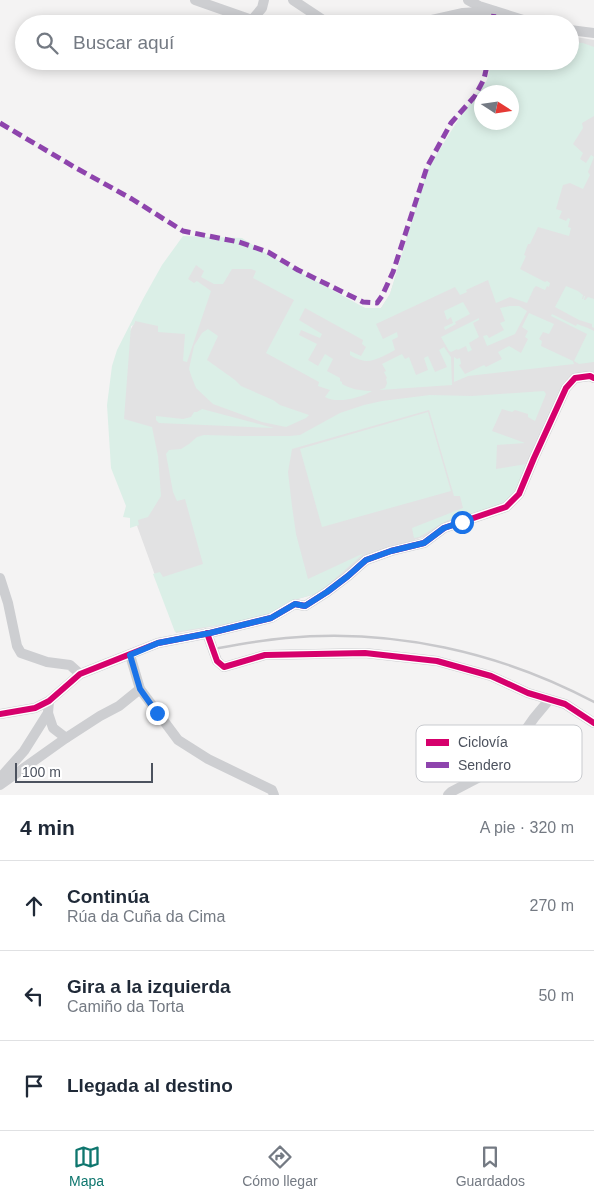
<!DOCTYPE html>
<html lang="es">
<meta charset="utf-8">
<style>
:root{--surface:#fff;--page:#f2f2f3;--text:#1f2937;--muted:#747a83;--line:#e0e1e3;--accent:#0f766e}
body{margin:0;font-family:Helvetica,sans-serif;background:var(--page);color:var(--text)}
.compass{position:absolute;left:474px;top:85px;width:45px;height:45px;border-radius:50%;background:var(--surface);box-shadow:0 2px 12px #0003;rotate:102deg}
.scale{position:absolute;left:15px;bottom:12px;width:138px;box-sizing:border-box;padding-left:5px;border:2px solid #4c525e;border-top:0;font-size:14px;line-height:18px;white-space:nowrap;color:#4c525e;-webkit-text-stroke:4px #fff;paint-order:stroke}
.stop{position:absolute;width:15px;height:15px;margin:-11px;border:4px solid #1a73e8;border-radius:50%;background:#fff}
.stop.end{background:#1a73e8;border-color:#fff;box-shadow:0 1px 5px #0008}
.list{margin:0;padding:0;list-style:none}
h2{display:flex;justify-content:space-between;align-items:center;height:65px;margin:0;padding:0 20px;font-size:21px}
h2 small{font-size:16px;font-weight:400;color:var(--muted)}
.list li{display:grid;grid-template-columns:32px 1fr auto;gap:15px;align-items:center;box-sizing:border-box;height:90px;padding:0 20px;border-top:1px solid var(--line)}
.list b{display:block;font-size:19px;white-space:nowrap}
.list p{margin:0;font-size:16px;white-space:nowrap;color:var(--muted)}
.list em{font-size:16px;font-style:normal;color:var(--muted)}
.icon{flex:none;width:28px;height:28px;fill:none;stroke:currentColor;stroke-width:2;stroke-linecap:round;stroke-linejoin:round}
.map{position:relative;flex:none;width:594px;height:795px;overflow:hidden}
.search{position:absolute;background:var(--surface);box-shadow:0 2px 12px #0003;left:15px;right:15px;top:15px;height:55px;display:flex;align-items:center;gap:12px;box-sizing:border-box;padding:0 18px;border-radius:28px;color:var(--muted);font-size:19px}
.sheet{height:335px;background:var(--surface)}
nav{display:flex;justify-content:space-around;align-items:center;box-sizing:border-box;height:70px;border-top:1px solid var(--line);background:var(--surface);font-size:14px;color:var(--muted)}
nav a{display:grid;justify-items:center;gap:2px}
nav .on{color:var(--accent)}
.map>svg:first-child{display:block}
</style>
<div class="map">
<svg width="594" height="795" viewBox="0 0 594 795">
<rect width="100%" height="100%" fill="#f4f3f3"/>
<path fill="#e2e2e3" d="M570 36 594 40V376L572 375 516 495 426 536 369 556 320 593 290 601 262 618 176 633 116 468 118 355 147 297 184 238 365 308H381L390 294 421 194 430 171 482 122H512V92L490 84 493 61H570Z"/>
<g fill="#dbefe7" fill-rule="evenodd">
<path d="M570 42 583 43 594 47V116L582 123 583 128 573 144 583 153 580 159 586 163 591 155 594 157 588 172 590 175 583 189 570 183 563 185 556 209 562 211 559 218 566 221 568 218 570 219 568 227 571 228 569 236 538 227 530 244H528L524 255 526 256 520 269 545 282 547 281 550 283 549 287 547 286 545 290 536 286 534 288 527 303 510 297 496 303 488 280 466 290 467 292 460 295 455 287 376 324 383 339 397 332 398 337 392 340 395 350C385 355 372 364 361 360 357 359 353 357 350 355V351L361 356 366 347 362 344 363 340 305 308 299 320 322 334 320 338 301 330 299 335 317 344 308 360 318 366 325 354 333 359 327 371 340 378V381L342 382V384C351 389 361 391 372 391 360 398 338 404 325 397L330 390 318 386 319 382 266 353 294 300 253 278 256 271 251 269H232L223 284H214L201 277 204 271 196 265 188 279 194 283 197 281 211 291 187 362 183 361 185 334 158 332V326L135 321 134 325 131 326 124 419 152 427 158 456 161 496 148 517 138 520 139 525 130 528V518L123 517 126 506 111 468 107 405 112 366 117 350 143 299 162 265 183 236 242 238 267 254 365 308H381L390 294 427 170 458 120 487 80 492 61H540L555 65 558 61H570ZM482 92H512V122H482Z"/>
<path d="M566 286 578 291 583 295 582 299H583L584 296H585L584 300H585L588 297 594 299V328L592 327V324L579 320 555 307Z"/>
<path d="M463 302 470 314 455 322 456 324 445 330 444 327 453 323 451 317 447 320 444 311Z"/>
<path d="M510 306H519L527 311 515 334 487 346 483 336 487 335 489 338 504 330 500 323 505 321 500 308Z"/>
<path d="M529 313 554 324 549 334 543 332 539 339 542 341 541 346 573 361 574 364 468 376 454 382V357L457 359 460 358 461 364 459 365 465 374 484 365 486 367 502 359 498 352 509 346 521 353 528 339 525 337 528 331 522 327Z"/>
<path d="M552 314 576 326 577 324 588 328 594 331V362L579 364 574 361 587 334 551 316Z"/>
<path d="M479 318V320L473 323 479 337 469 343 472 350 468 352 466 346 458 350 457 349 451 352 449 351 441 337Z"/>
<path d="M208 329 218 336 207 360 235 380 241 386 273 400 280 405 309 415 306 418 286 427 262 422 213 404 196 388 192 378 189 369 194 346 202 333Z"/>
<path d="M444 347 451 357 452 385 379 390 385 388 387 383 386 379 387 378 384 372 386 371 382 364 402 354 405 359 409 357 416 375 428 370 424 358 428 356 435 372 447 367 439 350Z"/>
<path d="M544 391 546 394 535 421 528 417V414L515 410 512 412 502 409 492 431 525 443 497 445 496 469 527 464 516 495 499 506 464 517 448 520 419 537 414 538 412 528 463 508 460 496H454L429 410 292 449 288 472 292 506 296 534 308 579 364 553 319 593 290 601 262 618 175 632 153 574 160 572 163 577 203 564 185 499 177 501 173 492 166 454 169 450 181 449 189 444 197 437 204 435 241 436H290L300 435 340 413 364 405 382 401 430 395 472 396Z"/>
<path d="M202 409 274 428 159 423 156 420V416L183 419 191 417 194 412H197Z"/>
<path d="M428 412 451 491 322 527 300 449Z"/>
</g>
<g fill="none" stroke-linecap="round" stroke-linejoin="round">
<g stroke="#cdced1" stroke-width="10">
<path d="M195 0 252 20 262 8 264 0"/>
<path d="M293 0 329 24"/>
<path d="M468 0 479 6 536 24"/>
<path d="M414 24 463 13 494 11"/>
<path d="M570 30 594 33"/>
<path d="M0 578 8 603 17 646 21 653 47 662 70 665 80 674"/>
<path d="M207 633 217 661 224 667 265 655 365 653 437 661 491 676 528 693 565 704 594 723"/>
<path d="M130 655 140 689 178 740 208 759 272 790 274 795"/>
<path d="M48 713 53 728 66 738"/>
<path d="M0 714 35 708 49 701 80 674 158 643 210 633 271 618 295 604 305 606 327 592 348 576 366 560 391 551 424 543 444 528 506 507 519 494 534 458 566 388 575 378 590 376 594 378"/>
<path d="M0 778 24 751 48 713 49 701"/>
<path d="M0 785 66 738 100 716 119 706 140 689"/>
<path d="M448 795 451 792 491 771 510 752 534 718 549 700"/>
</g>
<path stroke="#c8c8cb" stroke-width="2.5" d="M219 648C241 644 264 640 286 638 392 628 500 652 594 702"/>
<g stroke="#8e44ad" stroke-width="5" stroke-dasharray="10 5" stroke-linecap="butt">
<path d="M493 24 494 11"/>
<path d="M0 123 76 168 132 199 183 231 239 242 268 252 298 270 363 302 377 303 382 296 393 272 427 167 451 123 475 96 484 79 488 61"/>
</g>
<defs>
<g id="cycleway">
<path d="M207 633 217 661 224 667 265 655 365 653 437 661 491 676 528 693 565 704 594 723"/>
<path d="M0 714 35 708 49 701 80 674 158 643 210 633 271 618 295 604 305 606 327 592 348 576 366 560 391 551 424 543 444 528 506 507 519 494 534 458 566 388 575 378 590 376 594 378"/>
</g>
</defs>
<use href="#cycleway" stroke="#fff" stroke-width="9"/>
<use href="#cycleway" stroke="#d6006c" stroke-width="6"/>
</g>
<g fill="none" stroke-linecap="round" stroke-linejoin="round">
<path stroke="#1a73e8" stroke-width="6" d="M157 713 140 689 130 655 158 643 210 633 271 618 295 604 305 606 327 592 348 576 366 560 391 551 424 543 444 528 462 522"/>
</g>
<rect x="416" y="725" width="166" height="57" rx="8" fill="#fff" stroke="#c9cbcf" stroke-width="1"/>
<rect x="426" y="739" width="23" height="7" fill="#d6006c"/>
<rect x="426" y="762" width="23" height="6" fill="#8e44ad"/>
<g font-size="14" fill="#4c525e">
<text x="458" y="747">Ciclovía</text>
<text x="458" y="770">Sendero</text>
</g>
</svg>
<svg class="compass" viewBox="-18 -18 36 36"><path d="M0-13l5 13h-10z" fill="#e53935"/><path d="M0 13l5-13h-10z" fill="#747a83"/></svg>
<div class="scale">100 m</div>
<div class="stop" style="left:462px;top:522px"></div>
<div class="stop end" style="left:157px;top:713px"></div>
<div class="search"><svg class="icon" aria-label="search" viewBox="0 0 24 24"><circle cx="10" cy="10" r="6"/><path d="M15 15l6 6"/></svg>Buscar aquí</div>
</div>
<section class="sheet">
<h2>4 min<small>A pie · 320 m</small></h2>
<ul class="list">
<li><svg class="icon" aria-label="ahead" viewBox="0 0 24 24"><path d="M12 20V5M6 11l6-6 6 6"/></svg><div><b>Continúa</b><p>Rúa da Cuña da Cima</p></div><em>270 m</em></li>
<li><svg class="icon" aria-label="left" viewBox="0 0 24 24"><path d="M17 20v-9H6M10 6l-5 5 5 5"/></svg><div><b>Gira a la izquierda</b><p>Camiño da Torta</p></div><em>50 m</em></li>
<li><svg class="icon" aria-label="arrive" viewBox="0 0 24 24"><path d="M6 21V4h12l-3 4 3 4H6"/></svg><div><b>Llegada al destino</b></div></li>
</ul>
</section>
<nav>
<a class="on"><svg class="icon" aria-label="map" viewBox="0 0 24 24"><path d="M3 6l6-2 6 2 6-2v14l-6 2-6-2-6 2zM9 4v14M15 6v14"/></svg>Mapa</a>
<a><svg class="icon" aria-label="directions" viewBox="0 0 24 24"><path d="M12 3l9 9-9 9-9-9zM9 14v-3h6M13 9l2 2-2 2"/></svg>Cómo llegar</a>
<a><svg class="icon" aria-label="saved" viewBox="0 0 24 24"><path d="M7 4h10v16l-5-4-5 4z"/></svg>Guardados</a>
</nav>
